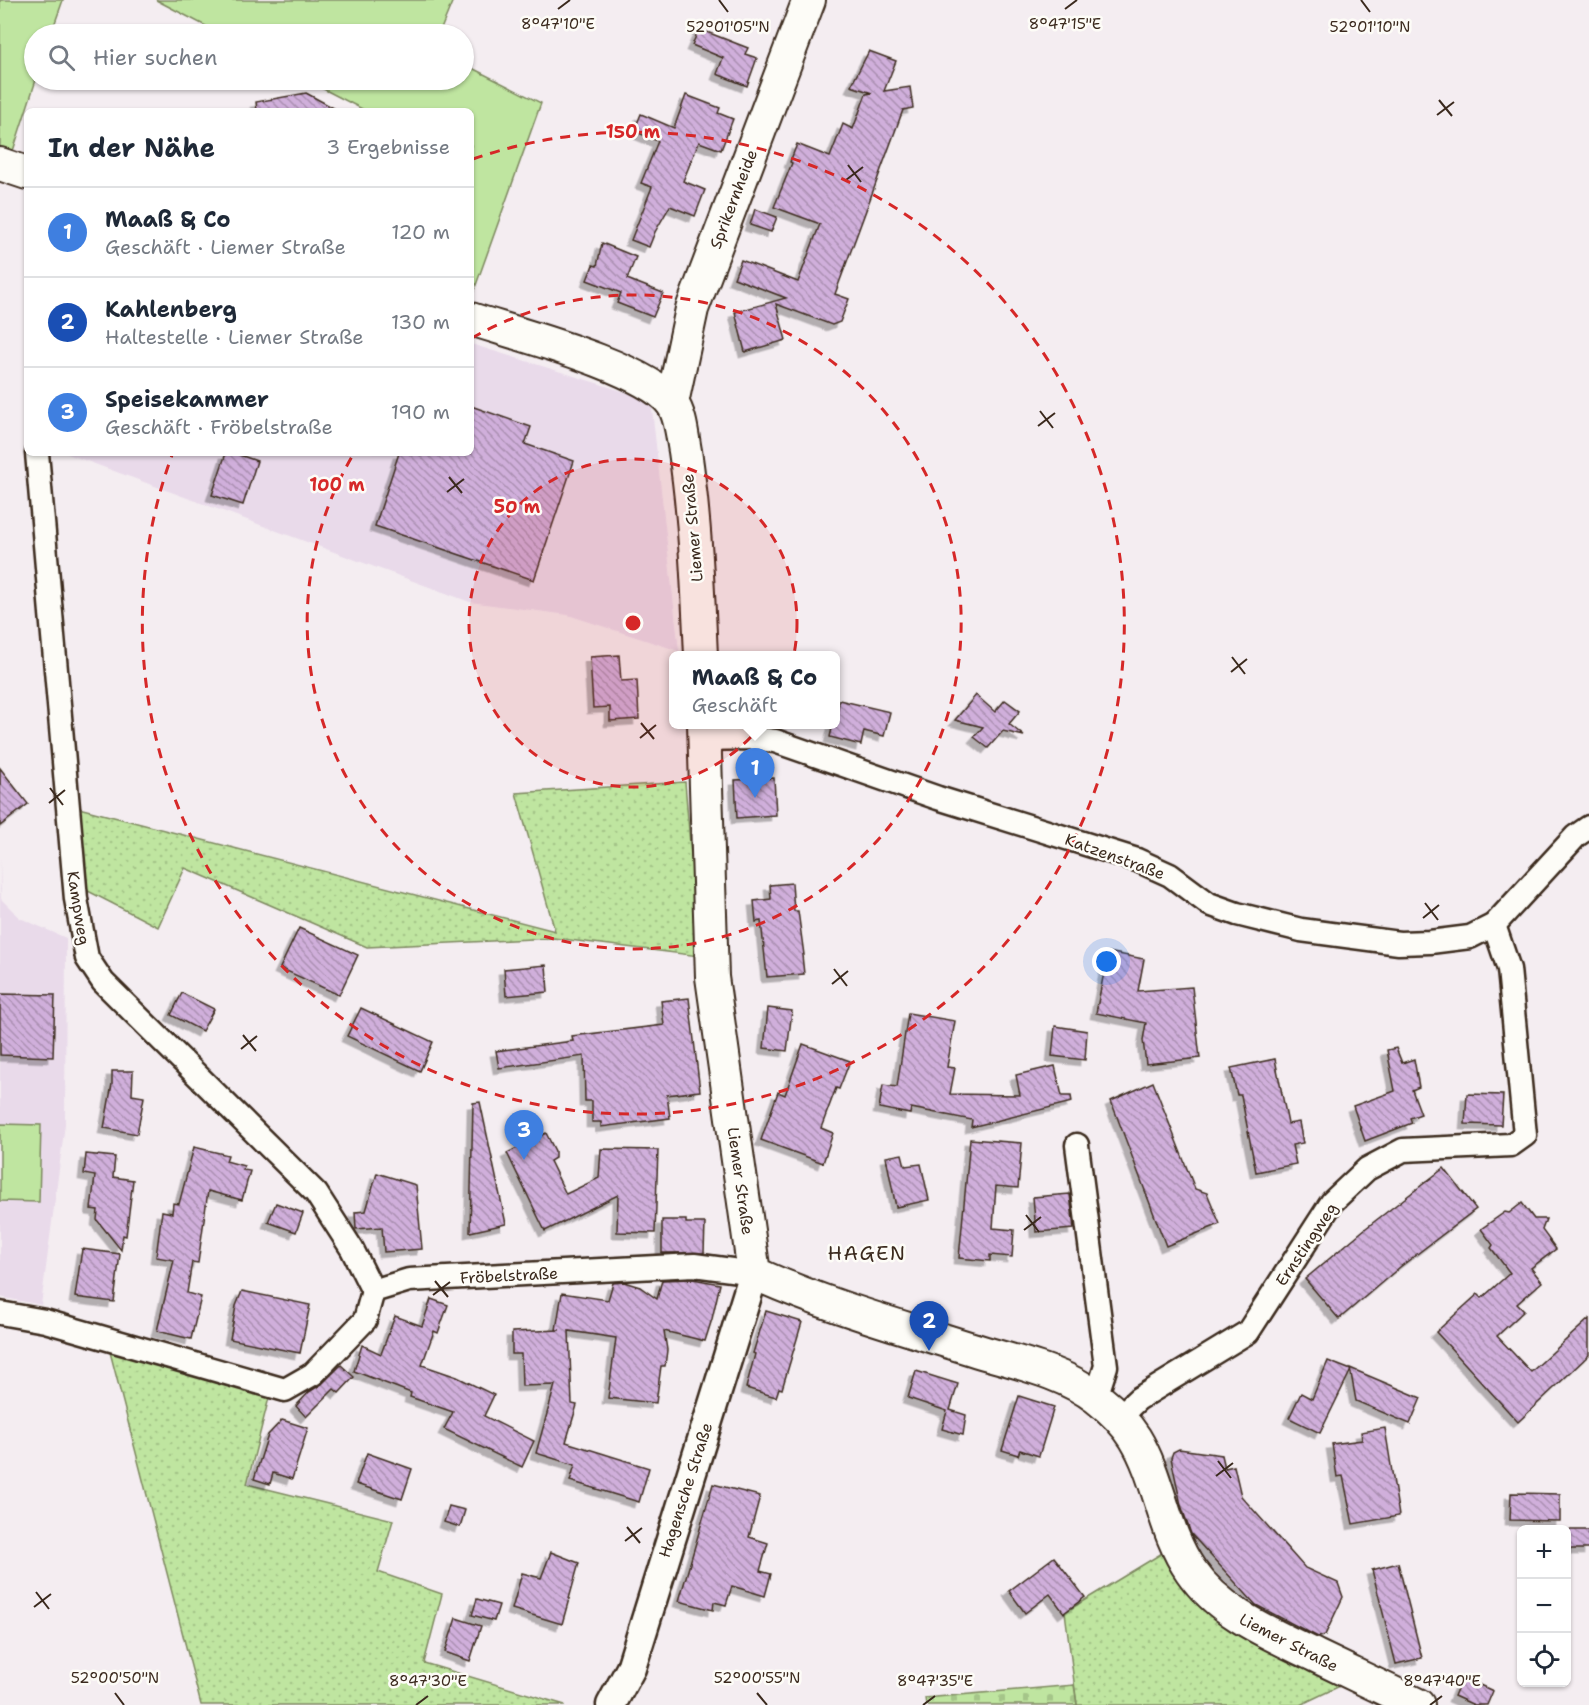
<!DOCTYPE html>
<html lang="de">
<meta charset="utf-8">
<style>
:root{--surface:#fff;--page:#f2f2f3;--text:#1f2937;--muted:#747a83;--line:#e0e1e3;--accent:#b45309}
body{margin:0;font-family:"Shantell Sans",sans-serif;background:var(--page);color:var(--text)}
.controls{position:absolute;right:18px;bottom:18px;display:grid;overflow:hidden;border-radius:9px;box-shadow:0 2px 4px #0004}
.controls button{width:54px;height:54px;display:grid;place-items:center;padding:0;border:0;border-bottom:2px solid var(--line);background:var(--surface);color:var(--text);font:30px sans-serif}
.you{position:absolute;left:1107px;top:962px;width:21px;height:21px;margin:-15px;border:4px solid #fff;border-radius:50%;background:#1a73e8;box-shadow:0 0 0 9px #1a73e833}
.badge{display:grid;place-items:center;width:39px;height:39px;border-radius:50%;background:var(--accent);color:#fff;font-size:20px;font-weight:700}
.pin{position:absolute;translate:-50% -50px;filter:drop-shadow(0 2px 3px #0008)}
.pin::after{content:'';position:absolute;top:32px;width:21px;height:18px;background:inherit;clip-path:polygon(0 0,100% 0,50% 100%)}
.popup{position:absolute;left:669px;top:651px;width:171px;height:78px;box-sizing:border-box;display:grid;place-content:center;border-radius:9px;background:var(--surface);filter:drop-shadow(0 2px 4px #0005);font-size:20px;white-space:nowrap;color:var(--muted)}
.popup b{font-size:22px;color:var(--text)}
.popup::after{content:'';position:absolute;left:50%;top:100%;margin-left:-12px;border:12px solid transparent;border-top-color:var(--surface)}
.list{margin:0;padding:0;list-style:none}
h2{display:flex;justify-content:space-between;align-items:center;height:78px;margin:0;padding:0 24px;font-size:26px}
h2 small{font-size:20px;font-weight:400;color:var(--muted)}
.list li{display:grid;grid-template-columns:39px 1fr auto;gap:18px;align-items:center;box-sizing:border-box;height:90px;padding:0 24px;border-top:2px solid var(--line)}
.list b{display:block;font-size:22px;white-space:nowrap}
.list p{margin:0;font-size:20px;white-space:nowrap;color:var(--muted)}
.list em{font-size:20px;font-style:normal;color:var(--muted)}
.icon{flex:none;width:33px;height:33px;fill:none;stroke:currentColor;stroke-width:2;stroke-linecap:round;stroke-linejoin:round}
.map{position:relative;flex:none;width:1589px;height:1705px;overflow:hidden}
.search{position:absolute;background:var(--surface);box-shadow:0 2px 4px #0004;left:24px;top:24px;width:450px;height:66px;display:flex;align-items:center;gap:15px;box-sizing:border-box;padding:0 21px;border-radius:33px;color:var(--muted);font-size:22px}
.panel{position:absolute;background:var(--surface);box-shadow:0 2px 4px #0004;left:24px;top:108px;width:450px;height:348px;border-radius:9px}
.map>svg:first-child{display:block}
</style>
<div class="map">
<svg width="1589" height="1705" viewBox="0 0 1589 1705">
<defs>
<pattern id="grass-dots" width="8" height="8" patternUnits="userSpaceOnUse" patternTransform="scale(1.5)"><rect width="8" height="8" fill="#bfe5a0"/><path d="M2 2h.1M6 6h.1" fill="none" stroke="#a5c589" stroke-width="1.8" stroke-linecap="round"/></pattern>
<pattern id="cemetery-stones" width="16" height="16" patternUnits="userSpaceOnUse" patternTransform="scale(1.5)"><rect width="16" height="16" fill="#bfe5a0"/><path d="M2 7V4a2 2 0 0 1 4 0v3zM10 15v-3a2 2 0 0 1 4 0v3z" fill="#a5c589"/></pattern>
<pattern id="building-back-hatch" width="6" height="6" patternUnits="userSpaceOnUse" patternTransform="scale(1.5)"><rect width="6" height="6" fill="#d0afdb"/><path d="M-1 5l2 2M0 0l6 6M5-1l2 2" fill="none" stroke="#aa8fb1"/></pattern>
<filter id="shadow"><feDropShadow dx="-5.5" dy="5.5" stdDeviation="0" flood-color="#0004"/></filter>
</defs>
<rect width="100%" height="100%" fill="#f4edf1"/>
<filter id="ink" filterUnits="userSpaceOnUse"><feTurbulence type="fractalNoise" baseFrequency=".0167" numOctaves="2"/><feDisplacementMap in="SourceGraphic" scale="12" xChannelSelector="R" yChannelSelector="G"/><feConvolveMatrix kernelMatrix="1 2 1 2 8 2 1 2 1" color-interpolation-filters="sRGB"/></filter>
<g filter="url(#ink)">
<g fill="#e9daea">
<path d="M471 344 651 400 679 651 568 615 470 602 65 453H471Z"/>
<path d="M0 857 1 899 20 918 66 938 65 1124 41 1305 0 1297Z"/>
</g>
<g fill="url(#grass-dots)" stroke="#7d885f" stroke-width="1.5">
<path d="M685 782 699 956 553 938 367 947 185 868 158 927 86 890 75 807 555 931 516 793Z"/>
<path d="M109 1348 273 1382 247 1484 393 1520 378 1572 442 1594 424 1663 565 1705H201Z"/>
<path d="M1164 1552 1344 1684 1300 1705H1077L1065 1612Z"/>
</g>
<path fill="url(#cemetery-stones)" stroke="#7d885f" stroke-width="1.5" d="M1074 1685 1077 1705H926L925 1698Z"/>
<g fill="#bfe5a0" stroke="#7d885f" stroke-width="1.5">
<path d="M0 0H63L51 34H34V80H36L12 154 0 151Z"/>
<path d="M156 0H453L439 34H221Z"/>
<path d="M464 64 541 103 471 299V111H366L306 80H464Z"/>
<path d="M0 1124 41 1125 39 1202 0 1201Z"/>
</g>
<g fill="url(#building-back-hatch)" stroke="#3b2a1e" stroke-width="1.5" filter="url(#shadow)">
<path d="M699 29 748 48 745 54 757 58 747 86 717 74 723 58 692 45Z"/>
<path d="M869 51 896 61 884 91 910 87 913 108 903 110 835 294 849 299 840 322 832 325 776 304 786 340 745 352 735 312 786 298 734 278 741 260 798 282 820 224 774 207 792 163 790 162 797 144 830 157 843 124 853 129 866 94 872 93 851 86Z"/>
<path d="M306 93 339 111H257L256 102Z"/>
<path d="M686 95 720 108 718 113 733 119 721 150 699 142 683 181 705 190 695 216 670 206 655 232 649 247 631 240 652 187 641 183 658 141 634 131 641 114 674 128Z"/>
<path d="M755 209 777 217 771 232 750 225Z"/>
<path d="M602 243 636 257 627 279 663 293 653 317 617 303 621 293 587 280 593 265 597 266Z"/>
<path d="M471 406 531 427 525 444 574 461 534 580 375 526 399 453H471Z"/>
<path d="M226 453H234L257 461 243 505 212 495Z"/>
<path d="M619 655 621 681 637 680 639 719 610 721V707L593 708 590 657Z"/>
<path d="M976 695 995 712 1005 700 1020 711 1009 724 1024 736 1003 731 988 748 974 737 983 727 955 720Z"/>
<path d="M839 700 890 712 884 736 864 731 861 745 830 737 833 724H836Z"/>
<path d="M0 768 28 804 0 826Z"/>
<path d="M774 778 776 815 737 818 735 780Z"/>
<path d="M792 883 794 911H798L804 955H802L804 974 767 977 761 921 756 922 754 901 771 899 770 885Z"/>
<path d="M299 928 358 955 339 995 280 968Z"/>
<path d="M1108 952 1144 959 1138 991 1192 987 1200 1058 1146 1064 1143 1040 1146 1023 1096 1013Z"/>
<path d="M546 965 548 992 506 996 504 969Z"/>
<path d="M182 993 214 1009 202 1031 171 1015Z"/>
<path d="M0 994 55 995 53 1057 0 1055Z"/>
<path d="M689 998 700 1091 667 1095 670 1118 601 1127V1122H592V1101H585L584 1056 499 1068 496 1051 573 1041 572 1036 664 1025 661 1001Z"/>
<path d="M361 1008 433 1042 420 1071 347 1036Z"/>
<path d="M768 1008 792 1011 787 1051 764 1048Z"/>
<path d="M908 1013 955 1021 947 1067 955 1068 950 1094 1020 1095 1016 1075 1055 1066 1062 1096H1071L1072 1102 971 1127 972 1120 911 1108 910 1114 879 1108 883 1085 897 1087Z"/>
<path d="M1055 1026 1087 1031 1085 1060 1052 1056Z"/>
<path d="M803 1044 850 1061 839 1089 836 1088 821 1128 833 1133 823 1163 761 1140 778 1092 785 1095Z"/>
<path d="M1396 1048 1402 1063 1414 1059 1419 1087 1412 1090 1421 1114 1410 1118 1412 1123 1365 1141 1353 1106 1395 1091 1387 1050Z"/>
<path d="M1275 1059 1288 1124 1299 1122 1303 1143 1292 1145 1296 1164 1256 1172 1241 1095H1237L1231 1068Z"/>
<path d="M112 1071H133L132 1095 144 1097 137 1134 104 1128 112 1084Z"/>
<path d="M1153 1082 1195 1189 1207 1193 1220 1224 1166 1246 1111 1101Z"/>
<path d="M1467 1094 1503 1095 1501 1125 1465 1124Z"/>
<path d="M480 1102 506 1224 470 1232 473 1103Z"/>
<path d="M546 1133 555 1151V1158L550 1161 566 1194 599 1178 601 1149 658 1150 655 1233 617 1232 618 1195 545 1231 507 1153Z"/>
<path d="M970 1139 1022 1143 1018 1188 996 1186 993 1228 1014 1230 1012 1257 990 1255V1261L959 1258Z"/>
<path d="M194 1147 228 1155 226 1161 244 1166 243 1170 250 1171 242 1200 208 1191 198 1263 192 1262 187 1293 201 1297 191 1339 157 1331 174 1260 156 1257 162 1211 172 1213 173 1203 179 1204Z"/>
<path d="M86 1154 115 1157 113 1177 133 1180 126 1236 123 1235 121 1250 97 1220 98 1210 91 1209 95 1176 84 1174Z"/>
<path d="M902 1154 905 1166 921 1164 929 1200 896 1207 886 1157Z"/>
<path d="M1444 1168 1476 1209 1400 1267 1339 1319 1305 1279 1366 1228Z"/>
<path d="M377 1173 416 1185 422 1249 384 1252 382 1227 356 1229 355 1212 366 1211Z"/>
<path d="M1070 1194 1074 1229 1036 1232 1033 1197Z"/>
<path d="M276 1203 303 1213 296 1232 268 1222Z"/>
<path d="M1522 1203 1534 1219H1546L1542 1230 1556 1249 1531 1268 1542 1282 1517 1304 1524 1311 1497 1336 1531 1372 1589 1319V1355L1518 1422 1436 1332 1478 1294 1482 1298 1510 1273 1491 1248 1493 1245 1481 1229 1505 1212 1509 1213Z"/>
<path d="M662 1220H686V1223H705L704 1253H662Z"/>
<path d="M82 1249 120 1254 114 1302 75 1297Z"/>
<path d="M693 1279 720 1284 712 1319 705 1341 664 1331 667 1350 665 1366H661L656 1403 608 1398 616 1338 569 1331 572 1404 577 1405 566 1442 649 1468 639 1502 570 1481 575 1465 536 1453 555 1385 522 1386 521 1354H512V1332L560 1330H556L562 1293 608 1300 613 1283 624 1282 640 1287 657 1299 662 1280Z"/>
<path d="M242 1291 310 1305 300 1353 230 1339 236 1306Z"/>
<path d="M431 1299 448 1305 438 1333 434 1331 422 1365 457 1377 494 1395 484 1416 534 1441 522 1467 444 1429 453 1412 410 1397 411 1393 354 1371 362 1345 381 1354 395 1316 422 1326Z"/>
<path d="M766 1311 802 1322 782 1389 779 1388 776 1397 746 1388 755 1354 753 1353Z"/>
<path d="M1328 1361 1351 1370 1320 1433 1289 1418 1301 1393 1312 1399Z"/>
<path d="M341 1365 354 1377 339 1393 334 1389 306 1417 296 1406 309 1392 322 1384Z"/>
<path d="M1350 1368 1421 1398 1410 1424 1356 1401Z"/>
<path d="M916 1371 958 1384 950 1410 966 1415 963 1435 942 1429 947 1411 908 1398Z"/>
<path d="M1019 1396 1054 1407 1039 1456 1020 1450 1018 1455 1002 1450Z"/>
<path d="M282 1420 308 1428 292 1479 273 1473 270 1484 254 1479 268 1435Z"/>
<path d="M1385 1428 1399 1516 1353 1524 1343 1476 1337 1477 1332 1444 1362 1440 1361 1432Z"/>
<path d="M1179 1449 1222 1455 1225 1468 1234 1466 1241 1496 1305 1568 1338 1583 1343 1597 1325 1635 1318 1637 1256 1605 1191 1534 1181 1505 1171 1458 1173 1452Z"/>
<path d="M367 1453 412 1469 402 1499 356 1484Z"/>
<path d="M713 1484 760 1496 749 1537 768 1543 760 1571 771 1574 765 1596 732 1586 726 1605 714 1602 713 1610 679 1601Z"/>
<path d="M1511 1493 1560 1494V1521L1510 1520Z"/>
<path d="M449 1506 465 1510 460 1527 444 1522Z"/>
<rect x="1566" y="1530" width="23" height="19"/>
<path d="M551 1552 579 1563 562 1624 512 1609 522 1573 541 1578Z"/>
<path d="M1054 1557 1085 1597 1064 1613 1050 1594 1025 1613 1009 1591Z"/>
<path d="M1398 1563 1422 1658 1396 1664 1372 1570Z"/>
<path d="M477 1599 499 1605 494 1621 472 1615Z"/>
<path d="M456 1618 481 1626 470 1661 445 1652Z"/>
<path d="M1462 1677 1493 1691 1487 1705H1474L1454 1696Z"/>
</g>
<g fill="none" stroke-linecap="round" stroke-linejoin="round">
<defs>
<g id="minor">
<path d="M37 453 76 899 87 958 103 982 316 1193 352 1249 373 1291"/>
<path d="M705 739 749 738 775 741 938 798 1137 860 1170 875 1209 904 1237 914 1301 930 1399 943 1430 942 1470 937 1494 925 1576 836 1589 827"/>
<path d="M1077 1145 1106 1366 1096 1397"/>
<path d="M0 1313 45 1321 285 1390 313 1374 365 1320 373 1291 409 1280 694 1265 754 1273"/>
<path d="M1119 1417 1138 1399 1248 1332 1332 1202 1367 1169 1403 1150 1511 1145 1525 1135 1509 969 1494 925"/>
</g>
<path id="tertiary" d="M611 1705 631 1668 754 1273"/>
<g id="secondary">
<path d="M0 164 27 173"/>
<path d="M471 319C517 334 645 367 672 403 681 416 682 435 685 451 695 518 698 587 701 656"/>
<path d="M672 403 692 309 809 0"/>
<path d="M704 724 712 977 754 1273C824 1305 899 1326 972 1349 1013 1362 1063 1371 1097 1398 1111 1409 1125 1422 1135 1438 1160 1479 1163 1531 1191 1571 1221 1614 1269 1633 1316 1656 1350 1672 1384 1689 1418 1705"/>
</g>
</defs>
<use href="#minor" stroke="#3b2a1e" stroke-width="27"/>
<use href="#tertiary" stroke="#3b2a1e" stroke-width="33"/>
<use href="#secondary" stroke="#3b2a1e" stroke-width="36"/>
<use href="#minor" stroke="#fdfcf7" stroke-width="22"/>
<use href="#tertiary" stroke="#fdfcf7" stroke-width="28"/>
<use href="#secondary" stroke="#fdfcf7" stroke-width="32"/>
</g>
</g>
<path fill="none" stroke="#3b2a1e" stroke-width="2" d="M719 0 728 12M1361 0 1370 12M558 9 570 0M1065 9 1077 0M1439 100 1452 116M1437 115 1454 102M848 165 861 182M846 180 863 167M1040 411 1053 428M1038 426 1055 413M449 477 462 493M447 492 464 479M1232 657 1245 674M1231 672 1247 659M641 723 654 739M640 738 656 725M50 788 63 805M49 803 65 790M1425 903 1438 920M1423 918 1439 905M834 969 847 986M832 984 848 971M243 1035 256 1051M241 1049 257 1036M1026 1215 1039 1232M1024 1230 1041 1217M435 1281 448 1297M433 1295 450 1282M1218 1461 1231 1478M1216 1476 1233 1463M627 1527 640 1543M625 1541 642 1528M36 1592 49 1609M34 1607 51 1594M115 1693 124 1705M757 1693 767 1705M416 1705 428 1696M923 1705 935 1696M1430 1705 1442 1696"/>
<circle cx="633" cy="623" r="164" fill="#d62828" fill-opacity=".12"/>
<g fill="none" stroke="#d62828" stroke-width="3" stroke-dasharray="10 8">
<circle cx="633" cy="623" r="164"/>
<path d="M472 338A327 327 0 1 1 353 455"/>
<path d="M473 159A491 491 0 1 1 172 455"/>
</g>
<g text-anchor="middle" stroke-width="5" stroke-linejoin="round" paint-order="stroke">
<g font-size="16" fill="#3b2a1e" stroke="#fdfcf7">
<text transform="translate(733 199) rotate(-69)" y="6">Sprikernheide</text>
<text transform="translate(692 528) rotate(-95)" y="6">Liemer Straße</text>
<text transform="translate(1115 856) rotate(20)" y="6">Katzenstraße</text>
<text transform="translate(79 908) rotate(81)" y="6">Kampweg</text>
<text transform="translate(741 1181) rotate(82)" y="6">Liemer Straße</text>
<text transform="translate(1306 1244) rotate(-56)" y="6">Ernstingweg</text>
<text transform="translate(509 1275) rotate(-3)" y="6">Fröbelstraße</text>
<text transform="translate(685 1490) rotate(-72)" y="6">Hagensche Straße</text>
<text transform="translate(1289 1642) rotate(27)" y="6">Liemer Straße</text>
</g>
<g font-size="20" letter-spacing="1.5" fill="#3b2a1e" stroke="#fdfcf7">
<text x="867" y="1260">HAGEN</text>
</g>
</g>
<g font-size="15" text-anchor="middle" fill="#3b2a1e" stroke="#fdfcf7" stroke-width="5" stroke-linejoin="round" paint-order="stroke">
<text x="558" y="29">8°47'10"E</text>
<text x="1065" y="29">8°47'15"E</text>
<text x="728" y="32">52°01'05"N</text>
<text x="1370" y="32">52°01'10"N</text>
<text x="115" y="1683">52°00'50"N</text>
<text x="757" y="1683">52°00'55"N</text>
<text x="428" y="1686">8°47'30"E</text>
<text x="935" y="1686">8°47'35"E</text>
<text x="1442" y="1686">8°47'40"E</text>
</g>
<circle cx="633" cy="623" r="9" fill="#d62828" stroke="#fdfcf7" stroke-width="3"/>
<g font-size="18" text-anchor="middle" font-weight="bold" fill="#d62828" stroke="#fdfcf7" stroke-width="5" stroke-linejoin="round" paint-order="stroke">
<text x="633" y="138">150 m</text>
<text x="337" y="491">100 m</text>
<text x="517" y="513">50 m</text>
</g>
</svg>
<div class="controls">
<button>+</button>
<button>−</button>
<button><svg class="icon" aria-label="locate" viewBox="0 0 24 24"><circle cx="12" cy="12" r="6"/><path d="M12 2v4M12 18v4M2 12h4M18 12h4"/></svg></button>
</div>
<div class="you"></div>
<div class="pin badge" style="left:755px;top:798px;background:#3f7fe0">1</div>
<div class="popup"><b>Maaß &amp; Co</b>Geschäft</div>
<div class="pin badge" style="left:929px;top:1351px;background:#1a4fb4">2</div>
<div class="pin badge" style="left:524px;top:1160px;background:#3f7fe0">3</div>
<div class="search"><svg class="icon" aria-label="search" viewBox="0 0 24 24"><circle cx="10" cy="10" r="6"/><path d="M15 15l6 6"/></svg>Hier suchen</div>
<section class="panel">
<h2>In der Nähe<small>3 Ergebnisse</small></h2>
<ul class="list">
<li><span class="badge" style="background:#3f7fe0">1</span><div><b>Maaß &amp; Co</b><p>Geschäft · Liemer Straße</p></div><em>120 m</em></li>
<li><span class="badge" style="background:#1a4fb4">2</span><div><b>Kahlenberg</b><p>Haltestelle · Liemer Straße</p></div><em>130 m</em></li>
<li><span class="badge" style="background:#3f7fe0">3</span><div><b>Speisekammer</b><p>Geschäft · Fröbelstraße</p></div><em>190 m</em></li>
</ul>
</section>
</div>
